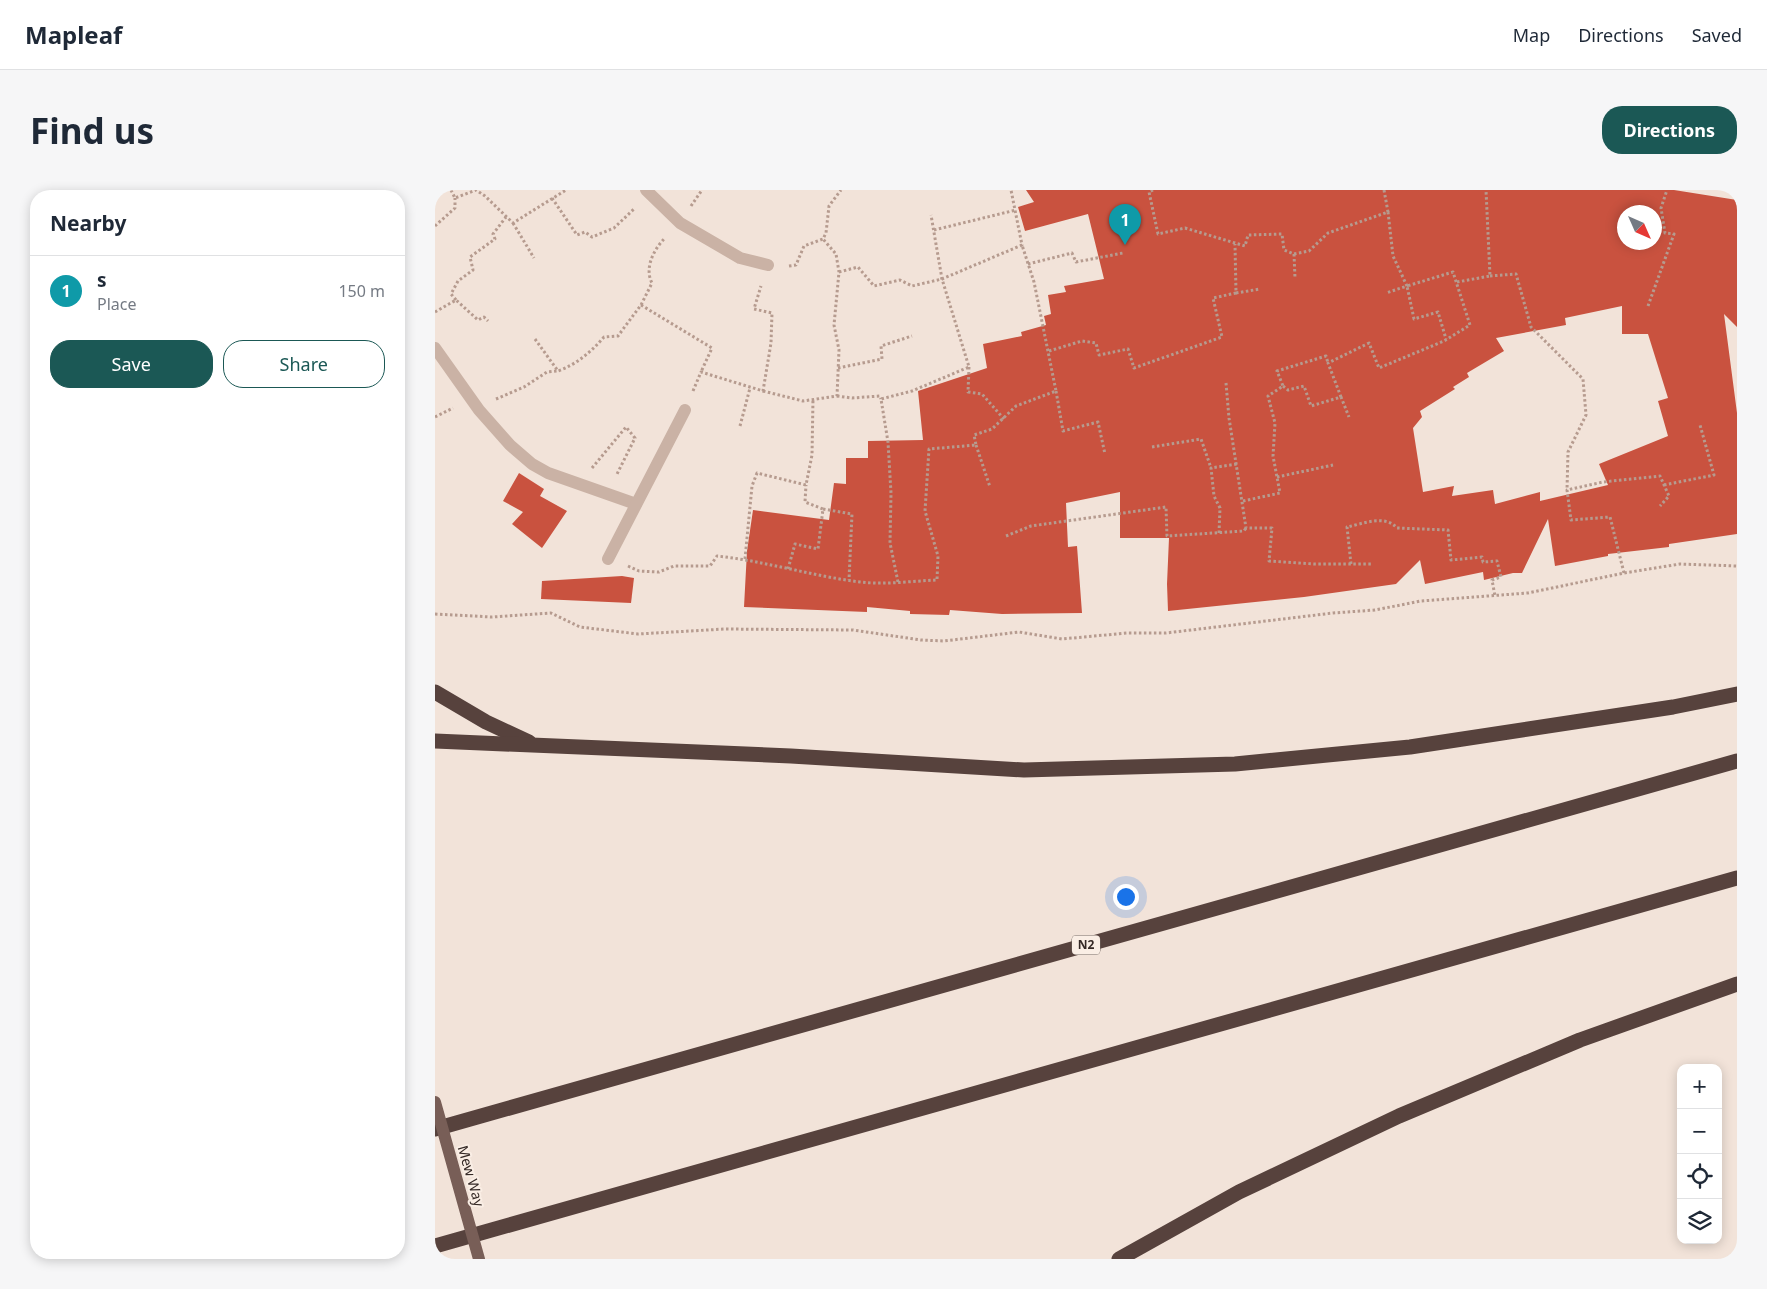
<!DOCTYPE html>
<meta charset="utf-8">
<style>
:root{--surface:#fff;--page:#f6f6f7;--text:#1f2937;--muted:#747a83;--line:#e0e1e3;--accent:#1b5855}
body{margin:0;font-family:"Noto Sans",sans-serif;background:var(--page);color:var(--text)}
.controls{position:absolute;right:15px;bottom:15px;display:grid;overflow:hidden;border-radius:10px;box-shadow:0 2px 12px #0003}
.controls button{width:45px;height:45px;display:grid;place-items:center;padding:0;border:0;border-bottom:1px solid var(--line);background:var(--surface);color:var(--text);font:25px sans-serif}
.compass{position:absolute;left:1182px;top:15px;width:45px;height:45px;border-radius:50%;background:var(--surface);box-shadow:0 2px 12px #0003;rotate:135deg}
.you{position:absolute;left:690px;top:706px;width:18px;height:18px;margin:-12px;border:4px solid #fff;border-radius:50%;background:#1a73e8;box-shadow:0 0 0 8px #1a73e833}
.badge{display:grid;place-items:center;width:32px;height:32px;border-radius:50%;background:var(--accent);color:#fff;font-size:16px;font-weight:700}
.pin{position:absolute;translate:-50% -41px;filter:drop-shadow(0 1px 2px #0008)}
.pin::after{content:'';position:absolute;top:26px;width:18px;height:15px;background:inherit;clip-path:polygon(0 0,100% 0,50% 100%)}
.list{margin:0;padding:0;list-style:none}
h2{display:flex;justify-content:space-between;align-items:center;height:65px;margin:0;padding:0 20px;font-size:21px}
h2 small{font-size:16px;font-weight:400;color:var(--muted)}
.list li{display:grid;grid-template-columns:32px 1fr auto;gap:15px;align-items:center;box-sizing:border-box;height:70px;padding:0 20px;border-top:1px solid var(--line)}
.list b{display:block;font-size:19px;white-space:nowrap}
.list p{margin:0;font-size:16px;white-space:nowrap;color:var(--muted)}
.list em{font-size:16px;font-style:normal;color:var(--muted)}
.actions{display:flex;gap:10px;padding:15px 20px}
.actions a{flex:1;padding:11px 0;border:1px solid var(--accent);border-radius:20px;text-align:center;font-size:18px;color:var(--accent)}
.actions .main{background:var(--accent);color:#fff}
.icon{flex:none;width:28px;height:28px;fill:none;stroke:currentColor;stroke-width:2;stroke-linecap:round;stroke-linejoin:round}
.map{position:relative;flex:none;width:1302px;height:1069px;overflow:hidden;border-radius:20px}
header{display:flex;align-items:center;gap:30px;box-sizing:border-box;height:70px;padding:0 25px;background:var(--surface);border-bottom:1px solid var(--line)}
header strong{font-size:24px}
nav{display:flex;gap:28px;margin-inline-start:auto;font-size:18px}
.intro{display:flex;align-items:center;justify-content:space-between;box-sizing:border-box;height:120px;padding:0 30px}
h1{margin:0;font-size:35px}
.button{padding:12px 22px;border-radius:20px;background:var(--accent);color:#fff;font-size:18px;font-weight:700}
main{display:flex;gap:30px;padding:0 30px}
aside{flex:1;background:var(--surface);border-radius:20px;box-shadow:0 2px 12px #0003}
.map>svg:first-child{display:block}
</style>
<header>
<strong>Mapleaf</strong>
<nav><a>Map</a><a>Directions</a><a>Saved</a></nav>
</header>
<div class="intro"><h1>Find us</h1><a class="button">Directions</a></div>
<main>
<aside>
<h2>Nearby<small></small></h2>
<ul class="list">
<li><span class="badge" style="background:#0f9aa8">1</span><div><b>s</b><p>Place</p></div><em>150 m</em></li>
</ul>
<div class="actions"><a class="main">Save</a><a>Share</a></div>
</aside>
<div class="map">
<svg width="1302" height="1069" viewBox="0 0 1302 1069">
<rect width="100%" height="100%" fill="#f2e3d9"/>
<g fill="#c9523f" fill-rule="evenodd">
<path d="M591 0H1239L1302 10V137L1289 124 1302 223V344L1234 354V357L1173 364V366L1120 376 1113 329 1087 383H1078L1049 390 1048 382 990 394 985 370 961 394 869 407 733 421 732 394 734 348H685V302L631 313 633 357 642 356 647 423 567 424 515 420 514 425 475 424V421L432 417V422L309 417 312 361 318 320 394 330 399 293 411 294V268H433V251L488 250 483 201 552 178 548 154 587 146 586 142 611 135 609 126 616 124 613 105 631 102 629 96 669 89 653 24 590 41 583 17 599 12ZM1190 22H1220V52H1190ZM1187 116V144H1213L1233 208 1223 211 1233 246 1164 274 1173 295 1105 311V302L1060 314 1058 300 1017 306 1019 296 988 302 978 238 987 227 985 221 1020 199 1018 197 1034 187 1032 183 1069 161 1061 148 1131 135 1130 128Z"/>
<path d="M84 283 109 299 105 306 132 321 107 358 77 334 88 322 68 311Z"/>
<path d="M187 386 199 388 196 413 106 409 107 391Z"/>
</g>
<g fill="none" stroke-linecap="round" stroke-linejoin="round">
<g stroke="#b69b8f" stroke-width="3" stroke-dasharray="2.5 2.5" stroke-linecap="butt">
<path d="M16 0 20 8 41 0 50 6 78 33 131 0"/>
<path d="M718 0 714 2 723 44 750 38 810 56 813 45 847 44 849 60 859 64 860 88"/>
<path d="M949 0 953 22"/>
<path d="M117 8 142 45 150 42 157 47 179 38 199 19"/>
<path d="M256 16 267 0"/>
<path d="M78 33 99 68"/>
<path d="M0 36 20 18V8"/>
<path d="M499 40 581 20"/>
<path d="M859 64 874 61 893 43 953 22 958 66 972 96 951 103"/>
<path d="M593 74 637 63 641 72 688 63"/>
<path d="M354 76 361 75 369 56 388 49 391 43 394 16 406 0"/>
<path d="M404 82 423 77 439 96 465 90 477 96 507 89 496 25"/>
<path d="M1055 86 1081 84 1096 137 1148 189 1151 225 1133 262 1132 300"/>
<path d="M1022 92 1055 86 1051 0"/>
<path d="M801 103 825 99"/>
<path d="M21 110 16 104 23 91 38 80 35 67 60 49 58 44 71 27"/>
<path d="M206 115 277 158 266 182"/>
<path d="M1213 116 1239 44 1230 43 1226 18 1232 0"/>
<path d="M0 122 21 110 43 130 49 127 53 131"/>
<path d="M100 149 123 181C142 174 156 162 169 147L183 146 206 115 217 93C209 78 219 59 230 48"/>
<path d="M614 161 647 151 661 153 664 165 693 159 699 178 787 147 778 108 801 103 800 54"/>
<path d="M534 177 533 202 547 204 569 229"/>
<path d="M403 178 447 169 446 156 477 146"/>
<path d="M791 193 794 228 811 338H837L834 371 879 374H937"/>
<path d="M848 196 853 200 869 196 876 216 906 207 914 227"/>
<path d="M258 201 266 182 328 201 336 153 337 123 319 119 326 96"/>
<path d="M328 201 368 211 402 206 404 160 399 135 404 82 401 64 388 49"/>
<path d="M621 201 628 241 663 232 670 264"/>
<path d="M402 206 417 208 445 206 446 209"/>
<path d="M906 207 893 173 934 153 944 178 1009 151 1035 135 1018 82 972 96 979 129 1003 122 1011 149"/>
<path d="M61 209 89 197 112 182 122 181"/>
<path d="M0 227 18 218"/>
<path d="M305 236 315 198"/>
<path d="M541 255 555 297"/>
<path d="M717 257 766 249 776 278"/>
<path d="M157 278 191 237 200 248 182 284"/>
<path d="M842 287 898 275"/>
<path d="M1229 295 1279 285 1265 235"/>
<path d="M808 311 845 303 838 266 840 233 833 206 848 196 842 181 891 166 893 173"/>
<path d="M388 319 417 324 414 390"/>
<path d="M784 343 785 318 779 306 776 278 802 274"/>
<path d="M571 346 596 336 731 317 732 346 809 341 811 338"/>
<path d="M310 369 317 296 322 283 371 295 377 265 378 209"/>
<path d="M916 374 912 337C927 334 950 324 962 338L1013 340 1016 370 1047 367 1048 372 1062 371 1066 387 1057 390 1060 406"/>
<path d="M193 376 204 381 224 382 239 376H275L282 366C330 371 377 386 425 392 450 395 477 391 502 390L503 366 490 321 494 259 541 255 539 245 557 239 581 216 621 201 599 92 587 55"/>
<path d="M353 379 360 354 383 359 388 319 370 312 371 295"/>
<path d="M1189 383 1175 327 1136 330 1132 300 1168 292 1225 286 1234 306 1225 316"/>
<path d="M463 392 455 353 456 303 453 252 446 209 477 201 534 177 507 89 587 55 576 0"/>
<path d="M0 424 57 427 116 423 145 437 203 444 290 439 418 440 486 450 509 451 584 442 627 449 692 443H731L898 423 940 420 986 411 1093 403 1189 383 1245 374 1302 376"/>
</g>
<g stroke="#cab2a5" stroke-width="12">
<path d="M211 0 245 33 305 68 333 75"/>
<path d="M0 158 44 220 75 255 97 274 113 283 201 314"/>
<path d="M173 369 250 220"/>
</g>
<g stroke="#57423d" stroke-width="15">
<path d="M0 502 51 532 94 552"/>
<path d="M0 551 356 566 589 580 800 574 975 557 1238 517 1302 504"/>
<path d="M0 939 1302 571"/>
<path d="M0 1056 1302 688"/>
<path d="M684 1069 804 1002 964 926 1145 850 1302 794"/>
</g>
<path stroke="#785e57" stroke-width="12" d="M0 912 44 1069"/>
</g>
<g text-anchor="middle" stroke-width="4" stroke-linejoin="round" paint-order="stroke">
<rect fill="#faeee5" stroke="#70645f" stroke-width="1" x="637" y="745.5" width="28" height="19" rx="4"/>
<g font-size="12" font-weight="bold" fill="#352926">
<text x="651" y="759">N2</text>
</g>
<g font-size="14" fill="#352926" stroke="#faeee5">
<text transform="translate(36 986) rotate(74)" y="5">Mew Way</text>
</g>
</g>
</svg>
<div class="controls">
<button>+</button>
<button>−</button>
<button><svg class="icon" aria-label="locate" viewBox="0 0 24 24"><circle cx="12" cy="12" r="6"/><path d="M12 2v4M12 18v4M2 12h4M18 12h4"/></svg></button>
<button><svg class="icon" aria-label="layers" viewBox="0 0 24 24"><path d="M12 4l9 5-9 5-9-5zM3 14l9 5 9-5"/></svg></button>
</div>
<svg class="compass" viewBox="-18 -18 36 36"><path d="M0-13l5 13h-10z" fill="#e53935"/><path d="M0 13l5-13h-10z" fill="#747a83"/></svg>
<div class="you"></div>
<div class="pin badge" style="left:690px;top:55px;background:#0f9aa8">1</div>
</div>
</main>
